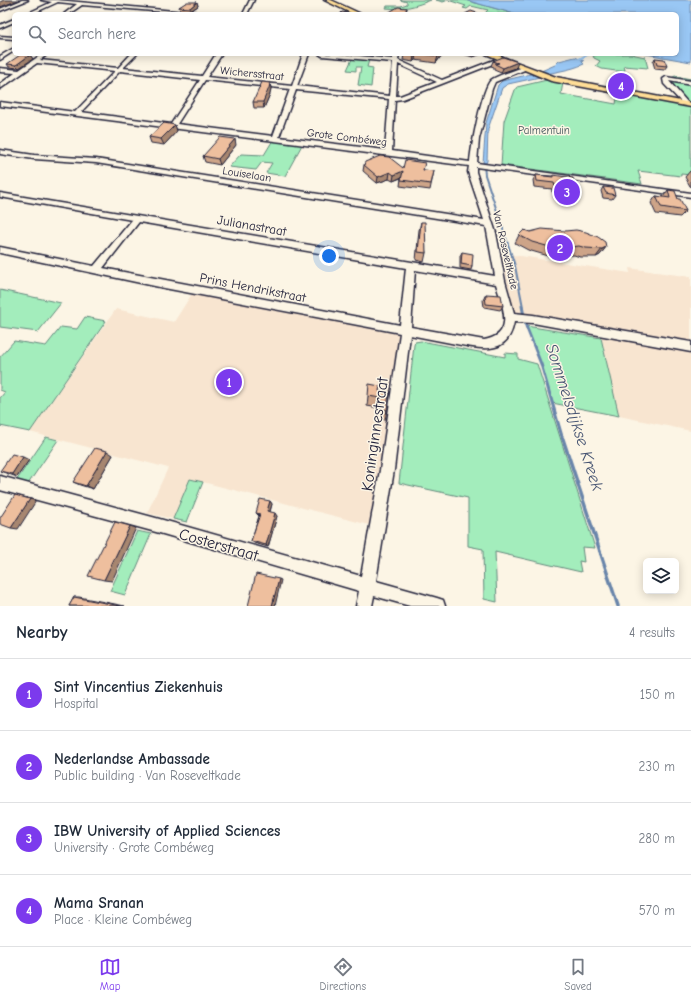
<!DOCTYPE html>
<meta charset="utf-8">
<style>
:root{--surface:#fff;--page:#f2f2f3;--text:#1f2937;--muted:#747a83;--line:#e0e1e3;--accent:#7c3aed}
body{margin:0;font-family:"Comic Neue",sans-serif;background:var(--page);color:var(--text)}
.controls{position:absolute;right:12px;bottom:12px;display:grid;overflow:hidden;border-radius:6px;box-shadow:0 2px 10px #0003}
.controls button{width:36px;height:36px;display:grid;place-items:center;padding:0;border:0;border-bottom:1px solid var(--line);background:var(--surface);color:var(--text);font:20px sans-serif}
.you{position:absolute;left:329px;top:256px;width:14px;height:14px;margin:-10px;border:3px solid #fff;border-radius:50%;background:#1a73e8;box-shadow:0 0 0 6px #1a73e833}
.badge{display:grid;place-items:center;width:26px;height:26px;border-radius:50%;background:var(--accent);color:#fff;font-size:13px;font-weight:700}
.pin{position:absolute;translate:-50% -50%;border:2px solid #fff;box-shadow:0 1px 4px #0006}
.list{margin:0;padding:0;list-style:none}
h2{display:flex;justify-content:space-between;align-items:center;height:52px;margin:0;padding:0 16px;font-size:17px}
h2 small{font-size:13px;font-weight:400;color:var(--muted)}
.list li{display:grid;grid-template-columns:26px 1fr auto;gap:12px;align-items:center;box-sizing:border-box;height:72px;padding:0 16px;border-top:1px solid var(--line)}
.list b{display:block;font-size:15px;white-space:nowrap}
.list p{margin:0;font-size:13px;white-space:nowrap;color:var(--muted)}
.list em{font-size:13px;font-style:normal;color:var(--muted)}
.icon{flex:none;width:22px;height:22px;fill:none;stroke:currentColor;stroke-width:2;stroke-linecap:round;stroke-linejoin:round}
.map{position:relative;flex:none;width:691px;height:606px;overflow:hidden}
.search{position:absolute;background:var(--surface);box-shadow:0 2px 10px #0003;left:12px;right:12px;top:12px;height:44px;display:flex;align-items:center;gap:10px;box-sizing:border-box;padding:0 14px;border-radius:6px;color:var(--muted);font-size:15px}
.sheet{height:340px;background:var(--surface)}
nav{display:flex;justify-content:space-around;align-items:center;box-sizing:border-box;height:56px;border-top:1px solid var(--line);background:var(--surface);font-size:11px;color:var(--muted)}
nav a{display:grid;justify-items:center;gap:2px}
nav .on{color:var(--accent)}
.map>svg:first-child{display:block}
</style>
<div class="map">
<svg width="691" height="606" viewBox="0 0 691 606">
<rect width="100%" height="100%" fill="#fcf5e5"/>
<filter id="ink" filterUnits="userSpaceOnUse"><feTurbulence type="fractalNoise" baseFrequency=".025" numOctaves="2"/><feDisplacementMap in="SourceGraphic" scale="8" xChannelSelector="R" yChannelSelector="G"/><feConvolveMatrix kernelMatrix="1 2 1 2 8 2 1 2 1" color-interpolation-filters="sRGB"/></filter>
<g filter="url(#ink)">
<g fill="#f8e5d0">
<path d="M501 253 630 273 629 268 691 277V342L514 312Z"/>
<path d="M193 292 402 332 369 525 191 479 173 519 147 513 168 468 30 432 116 309 174 322Z"/>
<path d="M600 334 691 351V431L619 416Z"/>
</g>
<g fill="#a3edbc" stroke="#62887c">
<path d="M400 0H431C416 6 403 10 386 8L387 6H401L407 4V2Z"/>
<path d="M436 0H465L515 14 485 13 488 10 471 6 467 9 463 8 466 6 448 0 443 2Z"/>
<path d="M598 54H631L645 57 648 68 624 66 625 70 623 72 602 69 596 66 600 61 594 58 593 56Z"/>
<path d="M352 59 369 60 367 67 373 68 371 87 358 85 361 67H356V71L347 70Z"/>
<path d="M675 76 691 79V105L686 104 666 81Z"/>
<path d="M547 80 563 83 561 94 616 104 618 93 691 107V175L681 174V176L638 171 642 184 501 165 504 121 515 90 517 87Z"/>
<path d="M273 140 303 143 285 176 266 173 272 163 262 162 256 170 229 167 241 154 264 155Z"/>
<path d="M0 290 61 303 38 332 0 327Z"/>
<path d="M85 317 106 321 30 432 0 426V398L5 392 0 390V357L14 341 46 346 61 327 77 329Z"/>
<path d="M526 326 601 338 619 416 552 403 541 364Z"/>
<path d="M421 341 505 357V353L518 354V359L537 364 595 548 582 547 584 562 579 561 581 572 495 552 497 602 484 599 483 549 468 546V498L399 483 414 345 415 342Z"/>
<path d="M46 437 58 440 28 484 16 481Z"/>
<path d="M190 479 203 482 187 522 173 519Z"/>
<path d="M137 531 151 534 125 595 110 591Z"/>
</g>
<g fill="#99c7f4" stroke="#6985aa">
<path d="M465 0H691V62L646 54H677V14H515Z"/>
<path d="M575 57 584 61 582 62 584 64C569 71 555 71 540 76V77L508 84 502 88 488 129 487 161 486 163H483L486 123 498 85 502 81 539 72 555 65 559 61Z"/>
</g>
<g fill="none" stroke-linecap="round" stroke-linejoin="round">
<g stroke="#6985aa" stroke-width="2">
<path d="M484 165 485 175 504 232"/>
<path d="M506 238 515 266 523 307"/>
</g>
<path stroke="#6985aa" stroke-width="3" d="M522 306 526 326 541 364 563 440"/>
<path stroke="#6985aa" stroke-width="3.5" d="M563 439 618 606"/>
<path fill="#99c7f4" fill-rule="evenodd" d="M586 54H591L580 60 577 59Z"/>
<defs>
<g id="minor">
<path d="M22 0H28L0 11V9Z"/>
<path d="M41 0H57L206 14H189L82 5 69 14H64L77 4 58 2 32 14H26L52 2Z"/>
<path d="M250 0H254L247 14H243Z"/>
<path d="M14 19V22L0 28V25Z"/>
<path d="M0 36 14 37V39L0 38Z"/>
<path d="M14 48V51L0 60V56Z"/>
<path d="M42 54H48L40 60 118 68 131 54H137L123 68 202 76 216 54H222L207 77 292 86 303 54H309L297 86 390 96 393 62 322 56 319 54H338L393 59V54H399L398 60 442 80 499 58H503V60L403 99 395 100 392 151 470 162C471 148 482 88 491 80 495 76 516 70 523 67H527V69L495 82 492 89 479 139 477 163 691 193V197L476 167V172L496 233 505 281 514 313 533 315 691 342V352L533 323 514 322C508 356 482 349 456 344 441 341 425 338 410 335L394 470 376 581 437 598 443 600 445 606H410L374 596 372 606H356L359 591 156 532 0 490V476L156 518 361 576 380 470 400 333 164 288 0 253V247L94 266 132 220 0 197V193L495 276 486 226 96 163 34 159 0 154V150L34 155 96 159 484 220 468 172 469 166 0 106V102L75 112 115 71 37 63 0 89V84L15 73 0 72V68L19 70ZM398 64 437 82 400 96H396ZM120 71 200 80 171 124 81 112ZM205 80 290 89 273 136 177 124ZM296 90 389 99 385 150 279 137ZM139 222 406 268 400 325 103 268ZM415 270 496 284C502 305 516 335 484 340L411 327Z"/>
<path d="M666 77 691 81V85L669 81 688 103V105H684L664 84 663 79Z"/>
</g>
<g id="major">
<path d="M324 0H331L361 14H353Z"/>
<path d="M486 54H495L556 77 691 103V107L551 81Z"/>
</g>
</defs>
<use href="#minor" stroke="#22223b" stroke-width="3"/>
<use href="#major" stroke="#22223b" stroke-width="3"/>
<use href="#minor" fill="#fcf5e5" fill-rule="evenodd"/>
<use href="#major" fill="#ffdd96" fill-rule="evenodd"/>
</g>
<g fill="#cda488" stroke="#22223b">
<path d="M197 2 198 6 191 11 180 10 179 7Z"/>
<path d="M404 54H445L442 55 436 63 415 60 413 62 403 60Z"/>
<path d="M463 54H481L473 57Z"/>
<path d="M30 55 33 59 19 68 9 67 7 64Z"/>
<path d="M655 58 667 66 664 70 655 69 653 62Z"/>
<path d="M493 61 516 68 501 73 494 70V67L491 66Z"/>
<path d="M270 83 271 88 270 94 264 108H254L253 102Z"/>
<path d="M175 125 177 131 164 145 151 143 149 137Z"/>
<path d="M236 145 220 165 205 162 203 156Z"/>
<path d="M364 165 423 170 434 171 430 190 400 186 401 178 393 181 389 179 377 183 363 171Z"/>
<path d="M690 171H691V187L690 186 685 177Z"/>
<path d="M536 175 552 176 553 175 577 196 574 202 564 200 563 193 552 192V189L534 187 533 180Z"/>
<path d="M603 187 615 195 612 199 603 198 601 191Z"/>
<path d="M668 190 678 199 686 211 680 217 656 214 651 203 656 196 663 197Z"/>
<path d="M421 222 426 253 424 262 416 260 419 230Z"/>
<path d="M530 232 606 247 600 255 596 257H580L574 255 552 257 528 250 515 243 519 235Z"/>
<path d="M462 252 472 266 471 270 460 268V256Z"/>
<path d="M486 294 503 306 500 310 484 307 483 300Z"/>
<path d="M379 391 387 410 385 420 378 418 379 408 367 406 368 396Z"/>
<path d="M113 455 93 489 80 485 73 482Z"/>
<path d="M29 460 17 477 0 471Z"/>
<path d="M270 501 272 504 270 512 277 516 268 547 254 543 251 541 259 516 256 513Z"/>
<path d="M74 597H79L125 606H69Z"/>
</g>
<g fill="#a7866f" stroke="#22223b">
<path d="M4 0H19L0 7V2Z"/>
<path d="M197 2 198 6 190 11V8Z"/>
<path d="M407 8 406 14H404Z"/>
<path d="M415 54H416L415 60 413 62 414 56Z"/>
<path d="M439 54H445L442 55 436 63 438 56Z"/>
<path d="M473 54H481L473 57Z"/>
<path d="M30 55 33 59 19 68 16 65Z"/>
<path d="M518 62 516 68 501 73 503 68Z"/>
<path d="M270 83 271 88 270 94 264 108 263 102Z"/>
<path d="M175 125 177 131 164 145 161 139Z"/>
<path d="M235 139 236 145 220 165 218 159Z"/>
<path d="M403 171 402 177 393 181 394 175Z"/>
<path d="M390 172 389 179 377 183 378 177Z"/>
<path d="M606 247 600 255 596 257 602 249Z"/>
<path d="M107 451 113 455 93 489 86 486Z"/>
<path d="M23 457 29 460 17 477 12 474Z"/>
<path d="M30 499 36 501 18 529 11 528Z"/>
<path d="M270 501 272 504 269 514 267 511Z"/>
<path d="M275 513 277 516 268 547 266 545Z"/>
<path d="M130 526 136 528 112 581 104 580Z"/>
<path d="M279 579 281 580 275 606H272Z"/>
</g>
<g fill="#eebf9e" stroke="#22223b">
<path d="M187 2H197L190 8 179 7Z"/>
<path d="M398 7 407 8 404 14H386Z"/>
<path d="M187 11H196L192 14H183Z"/>
<path d="M471 11 480 14H465Z"/>
<path d="M342 12 348 13V14H340Z"/>
<path d="M405 54H415L414 56Z"/>
<path d="M422 54H439L438 56Z"/>
<path d="M20 55H30L16 65 7 64Z"/>
<path d="M503 57 518 62 503 68 495 64 499 63 493 61Z"/>
<path d="M655 58 664 59 667 66 657 65Z"/>
<path d="M262 82 270 83 269 88 263 102H253Z"/>
<path d="M164 123 175 125 161 139 149 137Z"/>
<path d="M220 137 235 139 218 159 203 156Z"/>
<path d="M380 156 389 157 403 168 405 160 425 163 423 170 434 171 431 184 401 180 403 171 394 175 390 172 378 177 364 165 365 162Z"/>
<path d="M536 175 553 177V175L573 178 577 196 567 195 566 188 555 186 554 183 537 181Z"/>
<path d="M603 187 613 188 615 195 606 193Z"/>
<path d="M668 190 675 191 678 199H680L686 211 661 207 656 196 670 198Z"/>
<path d="M421 222H425L426 253 418 252Z"/>
<path d="M542 229 565 231 576 230 586 232 598 237 605 242 606 247 602 249 586 248 579 246 557 249 532 242 519 235 524 230 530 232Z"/>
<path d="M462 252 473 254 472 266 461 264Z"/>
<path d="M486 294 501 295 503 306 486 304 485 296H487Z"/>
<path d="M369 384 380 386 379 391 389 392 387 410 380 409 381 398 368 396Z"/>
<path d="M95 448 107 451 86 486 73 482Z"/>
<path d="M12 454 23 457 12 474 0 471Z"/>
<path d="M15 495 30 499 11 528 0 524V518Z"/>
<path d="M260 499 270 501 267 511 275 513 266 545 251 541 260 514 256 513Z"/>
<path d="M115 522 130 526 104 580 88 576Z"/>
<path d="M256 574 279 579 272 606H248Z"/>
<path d="M74 597 121 606H69Z"/>
</g>
</g>
<g text-anchor="middle" stroke-width="3" stroke-linejoin="round" paint-order="stroke">
<g font-size="11" fill="#22223b" stroke="#fcf5e5">
<text transform="translate(252 73) rotate(6)" y="4">Wichersstraat</text>
<text transform="translate(347 137) rotate(7)" y="4">Grote Combéweg</text>
<text transform="translate(247 174) rotate(9)" y="4">Louiselaan</text>
<text transform="translate(506 250) rotate(77)" y="4">Van Roseveltkade</text>
</g>
<g font-size="11" fill="#42555b" stroke="#fcf5e5">
<text x="544" y="134">Palmentuin</text>
</g>
<g font-size="13" fill="#22223b" stroke="#fcf5e5">
<text transform="translate(252 225) rotate(10)" y="5">Julianastraat</text>
<text transform="translate(253 287) rotate(11)" y="5">Prins Hendrikstraat</text>
</g>
<g font-size="16" fill="#22223b" stroke="#fcf5e5">
<text transform="translate(374 434) rotate(-82)" y="6">Koninginnestraat</text>
<text transform="translate(219 544) rotate(16)" y="6">Costerstraat</text>
</g>
<g font-size="17" font-style="italic" fill="#465472" stroke="#fcf5e5">
<text transform="translate(575 417) rotate(72)" y="6">Sommelsdijkse Kreek</text>
</g>
</g>
</svg>
<div class="controls">
<button><svg class="icon" aria-label="layers" viewBox="0 0 24 24"><path d="M12 4l9 5-9 5-9-5zM3 14l9 5 9-5"/></svg></button>
</div>
<div class="you"></div>
<div class="pin badge" style="left:229px;top:382px">1</div>
<div class="pin badge" style="left:560px;top:248px">2</div>
<div class="pin badge" style="left:567px;top:192px">3</div>
<div class="pin badge" style="left:621px;top:86px">4</div>
<div class="search"><svg class="icon" aria-label="search" viewBox="0 0 24 24"><circle cx="10" cy="10" r="6"/><path d="M15 15l6 6"/></svg>Search here</div>
</div>
<section class="sheet">
<h2>Nearby<small>4 results</small></h2>
<ul class="list">
<li><span class="badge">1</span><div><b>Sint Vincentius Ziekenhuis</b><p>Hospital</p></div><em>150 m</em></li>
<li><span class="badge">2</span><div><b>Nederlandse Ambassade</b><p>Public building · Van Roseveltkade</p></div><em>230 m</em></li>
<li><span class="badge">3</span><div><b>IBW University of Applied Sciences</b><p>University · Grote Combéweg</p></div><em>280 m</em></li>
<li><span class="badge">4</span><div><b>Mama Sranan</b><p>Place · Kleine Combéweg</p></div><em>570 m</em></li>
</ul>
</section>
<nav>
<a class="on"><svg class="icon" aria-label="map" viewBox="0 0 24 24"><path d="M3 6l6-2 6 2 6-2v14l-6 2-6-2-6 2zM9 4v14M15 6v14"/></svg>Map</a>
<a><svg class="icon" aria-label="directions" viewBox="0 0 24 24"><path d="M12 3l9 9-9 9-9-9zM9 14v-3h6M13 9l2 2-2 2"/></svg>Directions</a>
<a><svg class="icon" aria-label="saved" viewBox="0 0 24 24"><path d="M7 4h10v16l-5-4-5 4z"/></svg>Saved</a>
</nav>
